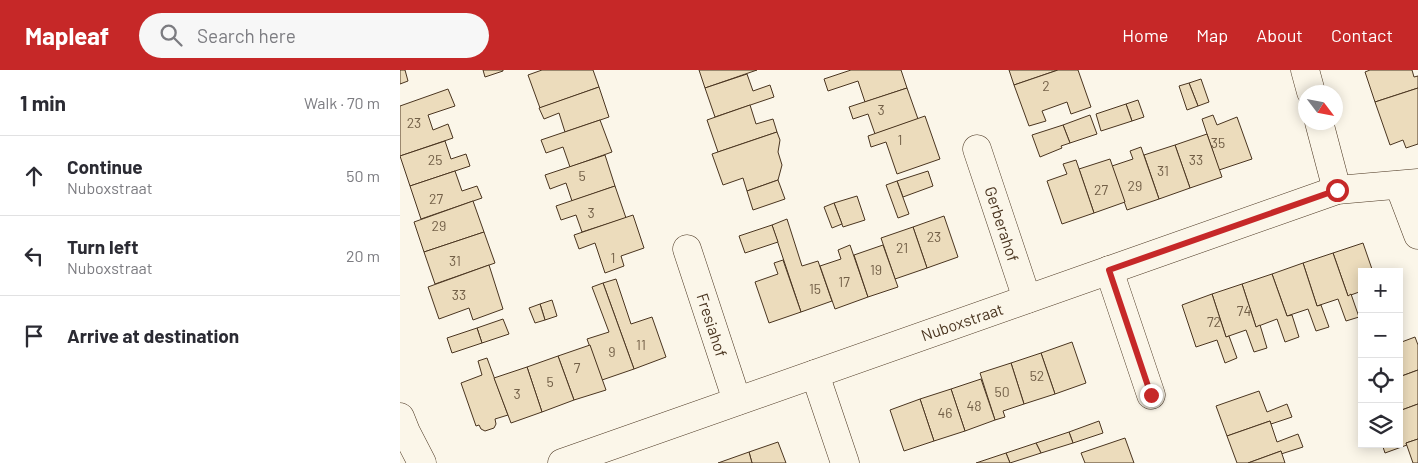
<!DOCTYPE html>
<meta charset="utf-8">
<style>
:root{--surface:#fff;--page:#f7f7f7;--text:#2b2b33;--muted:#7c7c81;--line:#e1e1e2;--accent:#c62828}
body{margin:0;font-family:Barlow,sans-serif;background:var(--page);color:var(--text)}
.controls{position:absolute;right:15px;bottom:15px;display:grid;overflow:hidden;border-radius:0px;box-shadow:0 2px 12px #0003}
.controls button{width:45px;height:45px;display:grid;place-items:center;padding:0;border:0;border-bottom:1px solid var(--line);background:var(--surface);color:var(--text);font:25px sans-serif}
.compass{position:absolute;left:898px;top:15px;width:45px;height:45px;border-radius:50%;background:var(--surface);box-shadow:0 2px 12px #0003;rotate:122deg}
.stop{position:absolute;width:15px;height:15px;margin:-11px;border:4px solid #c62828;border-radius:50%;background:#fff}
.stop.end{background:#c62828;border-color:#fff;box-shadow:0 1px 5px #0008}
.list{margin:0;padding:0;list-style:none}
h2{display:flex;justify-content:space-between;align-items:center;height:65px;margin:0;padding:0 20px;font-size:21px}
h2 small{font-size:16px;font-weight:400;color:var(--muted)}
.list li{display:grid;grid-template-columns:32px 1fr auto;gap:15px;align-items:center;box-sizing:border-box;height:80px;padding:0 20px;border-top:1px solid var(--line)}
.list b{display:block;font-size:19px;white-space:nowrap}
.list p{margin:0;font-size:16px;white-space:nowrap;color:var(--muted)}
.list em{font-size:16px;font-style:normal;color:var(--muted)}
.icon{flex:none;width:28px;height:28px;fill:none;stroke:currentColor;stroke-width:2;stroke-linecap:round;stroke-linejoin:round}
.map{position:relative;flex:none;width:1018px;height:393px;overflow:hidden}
header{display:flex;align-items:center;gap:30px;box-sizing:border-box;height:70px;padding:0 25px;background:var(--accent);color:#fff}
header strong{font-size:24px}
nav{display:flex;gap:28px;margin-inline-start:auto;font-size:18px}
.search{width:350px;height:45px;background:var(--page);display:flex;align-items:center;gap:12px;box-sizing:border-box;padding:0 18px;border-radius:28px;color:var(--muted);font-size:19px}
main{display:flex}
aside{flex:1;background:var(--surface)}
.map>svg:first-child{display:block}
</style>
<header>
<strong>Mapleaf</strong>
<div class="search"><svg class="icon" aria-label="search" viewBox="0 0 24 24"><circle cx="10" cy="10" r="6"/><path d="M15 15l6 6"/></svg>Search here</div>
<nav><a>Home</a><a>Map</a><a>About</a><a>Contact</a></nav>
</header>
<main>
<aside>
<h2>1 min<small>Walk · 70 m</small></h2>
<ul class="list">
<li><svg class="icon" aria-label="ahead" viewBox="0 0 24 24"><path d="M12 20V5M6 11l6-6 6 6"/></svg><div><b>Continue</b><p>Nuboxstraat</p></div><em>50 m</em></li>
<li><svg class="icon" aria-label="left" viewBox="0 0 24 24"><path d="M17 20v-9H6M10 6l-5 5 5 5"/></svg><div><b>Turn left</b><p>Nuboxstraat</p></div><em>20 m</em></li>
<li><svg class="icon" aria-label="arrive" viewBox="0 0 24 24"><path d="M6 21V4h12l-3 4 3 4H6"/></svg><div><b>Arrive at destination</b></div></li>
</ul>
</aside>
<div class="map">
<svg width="1018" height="393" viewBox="0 0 1018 393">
<rect width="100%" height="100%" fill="#fbf6e9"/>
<g fill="#ecdcbc" stroke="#4a3520">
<path d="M0 0H5L8 11 0 14Z"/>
<path d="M83 0H103V1L85 7Z"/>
<path d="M142 0H193L199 17 140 38 128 5Z"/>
<path d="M299 0H357L305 18Z"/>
<path d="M451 0H501L507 18 465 32 458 11 428 21 424 9Z"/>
<path d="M609 0H658L614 15Z"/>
<path d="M658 0H678L691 37 671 44 667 32 642 41 646 51 629 56 614 15Z"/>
<path d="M970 0H1012L1014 7 1018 6V18L975 32 965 2Z"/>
<path d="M347 4 353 21 370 15 374 27 315 47 305 18Z"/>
<path d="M801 9 809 32 798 36 789 13Z"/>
<path d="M789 13 798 36 787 40 779 16Z"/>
<path d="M199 17 209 47 165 62 159 43 144 49 139 38Z"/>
<path d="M507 18 518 49 475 64 468 44 453 49 449 37Z"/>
<path d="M1018 18V74L1006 78 1003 70 990 75 975 32Z"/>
<path d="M48 19 55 36 28 45 33 60 48 54 53 68 0 86V36Z"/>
<path d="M738 30 744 47 732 51 726 34Z"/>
<path d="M726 34 732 51 701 61 696 44Z"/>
<path d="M350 35 356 54 373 49 377 62 318 82 307 50Z"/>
<path d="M690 45 697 64 670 73 663 55Z"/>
<path d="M813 45 817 55 837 47 852 89 819 100 802 49Z"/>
<path d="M525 46 540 89 497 104 486 72 471 77 468 66Z"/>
<path d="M200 50 212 82 170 97 163 77 146 83 141 70Z"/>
<path d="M663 55 670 73 661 76 662 78 640 87 632 65Z"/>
<path d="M377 62 380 70 378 82 382 95 378 110 347 121 343 108 323 115 312 84Z"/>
<path d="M807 64 822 107 790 118 775 75Z"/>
<path d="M45 71 51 89 66 84 70 96 10 116 0 86Z"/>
<path d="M775 75 790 118 759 129 744 85Z"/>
<path d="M741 77 759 129 727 140 712 96 733 89 730 81Z"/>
<path d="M205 85 215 116 172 131 166 113 150 119 145 105Z"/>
<path d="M710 89 725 132 694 143 679 99Z"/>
<path d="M676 90 694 143 662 154 647 111 667 104 663 94Z"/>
<path d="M55 101 62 121 77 116 82 128 21 149 10 116Z"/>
<path d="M528 101 533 116 503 127 497 111Z"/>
<path d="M378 110 385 129 353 140 347 121Z"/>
<path d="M497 111 509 144 498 148 486 115Z"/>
<path d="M215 116 226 148 182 162 176 145 161 150 156 136Z"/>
<path d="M457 126 465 150 443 157 434 133Z"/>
<path d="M73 131 84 162 24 182 14 152Z"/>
<path d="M434 133 442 154 432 158 424 137Z"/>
<path d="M233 145 244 178 221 186 224 196 205 203 195 173 179 179 174 165Z"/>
<path d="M544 146 558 187 527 198 513 157Z"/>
<path d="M387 149 402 196 418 191 432 231 401 242 372 155Z"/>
<path d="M372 155 378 172 345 183 339 166Z"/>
<path d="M513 157 527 198 495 209 481 168Z"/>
<path d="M84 162 95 193 35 214 24 182Z"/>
<path d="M963 173 973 202H962V221L948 226 933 183Z"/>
<path d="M450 175 468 227 435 239 420 196 441 189 438 180Z"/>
<path d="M483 175 498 217 468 227 454 185Z"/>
<path d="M933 183 948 226 951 224 959 247 946 251 938 229 917 236 903 193Z"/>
<path d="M383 190 401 242 369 253 355 212 378 204 374 193Z"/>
<path d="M903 193 917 236 921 235 929 257 916 261 908 239 887 246 872 204Z"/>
<path d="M89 195 103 239 73 250 69 238 39 249 28 217Z"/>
<path d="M872 204 887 246 892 245 899 267 885 272 877 249 856 257 842 214Z"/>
<path d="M216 209 231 254 252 247 266 287 234 299 203 213Z"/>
<path d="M203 213 234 299 202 310 187 269 209 262 192 217Z"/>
<path d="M842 214 856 257 860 255 867 278 854 282 846 260 826 267 812 224Z"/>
<path d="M812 224 826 267 829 266 837 288 825 293 817 270 796 277 782 235Z"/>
<path d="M152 230 157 246 145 250 140 234Z"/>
<path d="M140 234 145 250 135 253 129 238Z"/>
<path d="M103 249 109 264 82 273 77 258Z"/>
<path d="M77 258 82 273 52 283 47 268Z"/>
<path d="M1015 267 1018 275V300L999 307V273Z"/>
<path d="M672 272 686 313 655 324 641 283Z"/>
<path d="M190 275 206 320 174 330 158 286Z"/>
<path d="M641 283 655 324 624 334 611 293Z"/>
<path d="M158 286 174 330 142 342 127 297Z"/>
<path d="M87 288 108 345 95 349 96 354 94 358 85 361 81 359 79 355 76 356 61 313 82 305 78 291Z"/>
<path d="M611 293 624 334 603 341 605 347 595 350 580 303Z"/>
<path d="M127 297 142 342 111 353 94 308Z"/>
<path d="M1018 300V334L999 341V307Z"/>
<path d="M581 309 595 350 565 361 551 319Z"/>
<path d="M551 319 565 361 534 371 520 329Z"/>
<path d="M859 321 867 342 887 334 892 347 871 354 870 351 827 366 816 336Z"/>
<path d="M520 329 534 371 504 381 490 340Z"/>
<path d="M1018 334V369L1006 373 1007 375 985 383 982 374H999V363L1002 362 999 353V341Z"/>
<path d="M699 351 703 363 673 373 669 362Z"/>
<path d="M870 351 877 372 898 364 903 377 881 384V381L848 393H837L827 366Z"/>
<path d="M669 362 673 373 641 383 636 373Z"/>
<path d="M725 368 734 393H685L681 383Z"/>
<path d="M1018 369V393H1013L1006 373Z"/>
<path d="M378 372 386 393H352L349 382Z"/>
<path d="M636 373 641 383 610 393 606 383Z"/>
<path d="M881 381 885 393H848Z"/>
<path d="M349 382 352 393H318Z"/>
<path d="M606 383 610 393H576Z"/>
</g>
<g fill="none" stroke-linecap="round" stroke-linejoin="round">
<defs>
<g id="street">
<path d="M905 0 911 22"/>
<path d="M919 52 937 120"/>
<path d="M577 79 627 229"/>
<path d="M999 115 1018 165"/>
<path d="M287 179 337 331"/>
<path d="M709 200 751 325"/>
<path d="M415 304 445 393"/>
<path d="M0 347 6 362 22 393"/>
<path d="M162 393 937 120 1018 113"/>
</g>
</defs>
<use href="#street" stroke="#4a3520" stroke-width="29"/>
<use href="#street" stroke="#fbf6e9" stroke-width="28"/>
</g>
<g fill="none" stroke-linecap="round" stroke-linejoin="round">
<path stroke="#c62828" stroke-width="6" d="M751 325 709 200 937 120"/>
</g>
<g text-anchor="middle" stroke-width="4" stroke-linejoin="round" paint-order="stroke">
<g font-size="14" fill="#725f47">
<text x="646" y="21">2</text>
<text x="481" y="45">3</text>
<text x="14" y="58">23</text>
<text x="500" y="75">1</text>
<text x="818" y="78">35</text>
<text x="35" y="95">25</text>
<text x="796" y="95">33</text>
<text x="763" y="106">31</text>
<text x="182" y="111">5</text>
<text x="735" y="121">29</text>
<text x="701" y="125">27</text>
<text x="36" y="134">27</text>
<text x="191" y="148">3</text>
<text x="39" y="161">29</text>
<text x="534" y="172">23</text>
<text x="502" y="183">21</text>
<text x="213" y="193">1</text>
<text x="55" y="196">31</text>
<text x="476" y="205">19</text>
<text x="444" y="217">17</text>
<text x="415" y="224">15</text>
<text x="59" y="230">33</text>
<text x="844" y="246">74</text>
<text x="814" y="257">72</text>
<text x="241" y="280">11</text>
<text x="212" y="287">9</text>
<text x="177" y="303">7</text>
<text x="637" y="311">52</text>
<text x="150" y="317">5</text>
<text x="602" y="327">50</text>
<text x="117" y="329">3</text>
<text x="574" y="341">48</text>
<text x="545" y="348">46</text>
</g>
<g font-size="16" fill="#4a3520" stroke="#fbf6e9">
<text transform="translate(602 154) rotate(72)" y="6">Gerberahof</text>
<text transform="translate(562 252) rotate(-19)" y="6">Nuboxstraat</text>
<text transform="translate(312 255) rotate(72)" y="6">Fresiahof</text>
</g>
</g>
</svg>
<div class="controls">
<button>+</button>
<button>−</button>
<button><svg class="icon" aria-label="locate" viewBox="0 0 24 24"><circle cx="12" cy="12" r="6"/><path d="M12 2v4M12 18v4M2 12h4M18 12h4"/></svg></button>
<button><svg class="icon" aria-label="layers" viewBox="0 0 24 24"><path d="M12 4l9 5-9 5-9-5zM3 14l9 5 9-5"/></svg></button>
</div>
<svg class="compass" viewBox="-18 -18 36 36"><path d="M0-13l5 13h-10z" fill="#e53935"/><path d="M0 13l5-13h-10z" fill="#7c7c81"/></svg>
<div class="stop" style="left:937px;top:120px"></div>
<div class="stop end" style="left:751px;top:325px"></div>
</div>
</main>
